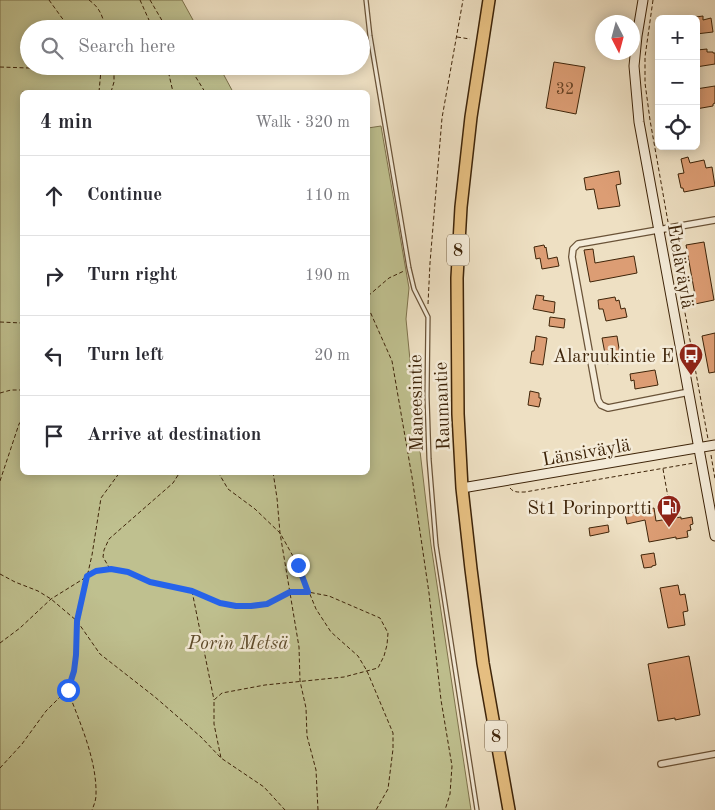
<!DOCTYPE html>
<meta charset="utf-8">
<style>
:root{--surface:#fff;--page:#f7f7f7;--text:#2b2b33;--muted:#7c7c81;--line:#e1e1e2}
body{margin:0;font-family:"Old Standard TT",serif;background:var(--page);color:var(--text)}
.controls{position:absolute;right:15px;top:15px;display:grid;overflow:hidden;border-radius:8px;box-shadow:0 2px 12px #0003}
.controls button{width:45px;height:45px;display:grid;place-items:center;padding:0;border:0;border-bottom:1px solid var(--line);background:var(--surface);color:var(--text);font:25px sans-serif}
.compass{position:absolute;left:595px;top:15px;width:45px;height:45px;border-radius:50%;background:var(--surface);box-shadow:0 2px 12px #0003;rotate:174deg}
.stop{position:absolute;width:15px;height:15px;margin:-11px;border:4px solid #2563eb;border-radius:50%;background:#fff}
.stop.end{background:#2563eb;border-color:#fff;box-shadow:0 1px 5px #0008}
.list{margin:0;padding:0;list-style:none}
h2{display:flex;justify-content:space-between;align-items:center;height:65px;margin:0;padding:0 20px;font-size:21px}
h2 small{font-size:16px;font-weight:400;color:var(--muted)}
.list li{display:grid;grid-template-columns:32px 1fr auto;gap:15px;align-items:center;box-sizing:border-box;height:80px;padding:0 20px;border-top:1px solid var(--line)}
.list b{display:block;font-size:19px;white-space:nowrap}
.list em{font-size:16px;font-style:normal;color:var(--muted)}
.icon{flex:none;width:28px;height:28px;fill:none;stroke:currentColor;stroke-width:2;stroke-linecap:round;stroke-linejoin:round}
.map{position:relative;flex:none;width:715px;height:810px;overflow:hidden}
.search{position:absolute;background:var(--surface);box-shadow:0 2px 12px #0003;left:20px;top:20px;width:350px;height:55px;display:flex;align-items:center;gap:12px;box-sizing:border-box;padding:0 18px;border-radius:28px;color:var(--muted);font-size:19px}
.panel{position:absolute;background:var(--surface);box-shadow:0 2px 12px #0003;left:20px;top:90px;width:350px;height:385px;border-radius:8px}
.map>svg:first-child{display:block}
</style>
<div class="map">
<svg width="715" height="810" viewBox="0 0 715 810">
<rect width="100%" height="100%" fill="#eee0c3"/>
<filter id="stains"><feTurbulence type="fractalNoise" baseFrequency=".004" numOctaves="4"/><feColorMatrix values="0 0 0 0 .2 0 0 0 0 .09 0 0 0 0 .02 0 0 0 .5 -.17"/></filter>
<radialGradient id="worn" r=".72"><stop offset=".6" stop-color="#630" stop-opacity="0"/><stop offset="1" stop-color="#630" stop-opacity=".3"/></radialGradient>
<path fill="#bfc08f" stroke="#7e724c" d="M0 0H182L198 29H29V66H219L233 92H22V472H368V128L381 126 409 288 406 319 413 391 431 545 471 810H0Z"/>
<g fill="#dc9d74" stroke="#3e2409">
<path d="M703 16V20L711 18 713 32 696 34V17Z"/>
<path d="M707 49V52H713V53H715V64L696 67 697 50Z"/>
<path d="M554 62 585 67 576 114 546 108Z"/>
<path d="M715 86V103L713 104V106L696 109V89Z"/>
<path d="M688 157 690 163 704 160 706 168 712 167 715 186 684 192 683 188H681L678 174 684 173 681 159Z"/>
<path d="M619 171 621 184 616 185 620 206 598 209 594 189 586 190 584 178Z"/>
<path d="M704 242 714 300 695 304 694 296 695 295 686 245Z"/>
<path d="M544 245 545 248 546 247 548 259 557 257 559 266 542 269 540 258 536 259 534 247Z"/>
<path d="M593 249 595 263 634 256 637 273 590 282 584 250Z"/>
<path d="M536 295 544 296 543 300 555 302 554 313 533 309Z"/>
<path d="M615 297 616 301 619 300 621 309 625 308 627 317 606 321 603 309H599L598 300Z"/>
<path d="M550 317 565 319 564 328 549 326Z"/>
<path d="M715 333V372L709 373 702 336Z"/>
<path d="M536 336 547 338 543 365 530 363 532 351H534Z"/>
<path d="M617 336 621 361 607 364 602 338Z"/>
<path d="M655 370 658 385 635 389 634 380 631 381 630 374Z"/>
<path d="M530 391 539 393V398H541L539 407 528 405Z"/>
<path d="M654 508 656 521 681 517V519L692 517 693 524 690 525 691 530 687 531 688 537 676 539V537L649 542 645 520 627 524 625 514Z"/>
<path d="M608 525 609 532 590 536 589 528Z"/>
<path d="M654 553 656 565 652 566V567L644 568 641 555Z"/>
<path d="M678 585 680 595 685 594 688 611 683 612 685 625 668 628 660 588Z"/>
<path d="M689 656 700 715 675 720V718L658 721 648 664Z"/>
</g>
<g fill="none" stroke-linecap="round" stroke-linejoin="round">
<defs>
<path id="lane" d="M366 0 370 36 409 268 414 289 428 317 427 396 429 459 436 545 477 810"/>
<g id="street">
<path d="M689 392 608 408 601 405 598 400 572 257 573 249 578 244 715 220"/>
<path d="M661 764 715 754"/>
</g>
<g id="secondary">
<path d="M643 0 637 36 634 66 639 122 715 536"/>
<path d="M462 488 715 445"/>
</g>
<path id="highway" d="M489 0 471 117 461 207 457 278 458 414 462 488 471 569 483 663 509 810"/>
</defs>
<use href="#lane" stroke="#6a5338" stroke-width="5.5"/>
<use href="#street" stroke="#6a5338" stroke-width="8"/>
<use href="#secondary" stroke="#3e2409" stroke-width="11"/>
<use href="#highway" stroke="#3e2409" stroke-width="14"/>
<g stroke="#3e2409" stroke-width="1" stroke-dasharray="4 2.5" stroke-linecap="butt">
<path d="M49 0 62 18 72 29"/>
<path d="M89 0C100 8 102 15 106 29"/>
<path d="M140 0 153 29"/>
<path d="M150 0 167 29"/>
<path d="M653 0 645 57V83L650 120 668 222"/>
<path d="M457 37 470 39"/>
<path d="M167 66 173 92"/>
<path d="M189 66 205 92"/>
<path d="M0 67 115 71 125 66"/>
<path d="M99 92 101 70 100 66"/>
<path d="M111 92 114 82V66"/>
<path d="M671 236 708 439"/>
<path d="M368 296 389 278 404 271"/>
<path d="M428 304 430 263 442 118 463 0"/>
<path d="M368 307 392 361 412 477 429 593 441 700 452 766 450 794 445 810"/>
<path d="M0 322 22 323"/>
<path d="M0 393 11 390H22"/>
<path d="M711 455 715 479"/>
<path d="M663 469 671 514"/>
<path d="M218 472 228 489 255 509 280 533 298 565 316 609 331 632 358 656 367 671 393 733V749L388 789 376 810"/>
<path d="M273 472 277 498 280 533 299 647 300 681 306 708 307 736 316 770 318 810"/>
<path d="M0 481 19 424 22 420"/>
<path d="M510 488C514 493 519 492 525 492L694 463"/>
<path d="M110 569 103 557 104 550 109 539 173 483 180 472"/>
<path d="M0 574 15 582 38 591 51 599 77 621 100 654 155 697 201 737 221 758 264 787 285 810"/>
<path d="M192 591 214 700"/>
<path d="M0 643 20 628 51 599 96 571 111 569 128 572 151 582 192 591 220 603 236 606H251L267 604 290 592H308L329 596 380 618 388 633 387 645 384 656 378 668 344 677 265 685 222 693 214 700V724L221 758"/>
<path d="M68 691C80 723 97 760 96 795 96 800 94 805 92 810"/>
<path d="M0 768 22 744 46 711 67 690 74 671 76 655 77 621 92 555 101 498 120 472"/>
</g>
<use href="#lane" stroke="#f4ebd8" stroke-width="3"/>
<use href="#street" stroke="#f4ebd8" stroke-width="5.5"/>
<use href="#secondary" stroke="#f4ebd8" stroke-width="9"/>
<use href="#highway" stroke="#e7c082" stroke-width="11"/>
</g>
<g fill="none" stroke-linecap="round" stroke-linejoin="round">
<path stroke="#2563eb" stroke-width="6" d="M68 690 74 671 76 655 77 621 87 576 96 571 111 569 128 572 150 582 192 591 220 603 236 606H251L267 604 290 592H308L298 565"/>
</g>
<defs>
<symbol id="bus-pin" viewBox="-11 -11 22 30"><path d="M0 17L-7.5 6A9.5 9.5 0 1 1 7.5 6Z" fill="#8f2418" stroke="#f4ebd8"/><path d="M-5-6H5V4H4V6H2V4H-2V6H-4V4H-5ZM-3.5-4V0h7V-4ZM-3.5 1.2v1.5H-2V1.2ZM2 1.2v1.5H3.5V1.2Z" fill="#fff"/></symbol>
<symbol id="fuel-pin" viewBox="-11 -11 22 30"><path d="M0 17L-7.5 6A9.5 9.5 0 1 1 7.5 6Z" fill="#8f2418" stroke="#f4ebd8"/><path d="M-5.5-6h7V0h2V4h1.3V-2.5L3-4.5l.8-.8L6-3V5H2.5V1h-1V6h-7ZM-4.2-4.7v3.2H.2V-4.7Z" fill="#fff"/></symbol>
</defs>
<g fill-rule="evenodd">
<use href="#bus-pin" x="677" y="341" width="28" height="38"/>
<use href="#fuel-pin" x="655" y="493" width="28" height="38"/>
</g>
<g text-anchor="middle" stroke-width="5" stroke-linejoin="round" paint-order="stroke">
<g font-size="16" fill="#664224">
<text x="565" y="94">32</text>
</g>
<g fill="#f4ebd8" stroke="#756047" stroke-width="1">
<rect x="447" y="234.5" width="22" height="31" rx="4"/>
<rect x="485" y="720.5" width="22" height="31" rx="4"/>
</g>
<g font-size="18" font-weight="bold" fill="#3e2409">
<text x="458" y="256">8</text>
<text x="496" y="742">8</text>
</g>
<g font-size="19" fill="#3e2409" stroke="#f4ebd8">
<text transform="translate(682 266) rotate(80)" y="7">Eteläväylä</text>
<text transform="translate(415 403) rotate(-91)" y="7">Maneesintie</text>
<text transform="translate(441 406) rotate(-92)" y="7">Raumantie</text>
<text transform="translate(586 451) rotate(-10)" y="7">Länsiväylä</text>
</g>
<g font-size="19" fill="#3e2409" stroke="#f4ebd8" text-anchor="end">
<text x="674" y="362">Alaruukintie E</text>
<text x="652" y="514">St1 Porinportti</text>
</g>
<g font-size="19" font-style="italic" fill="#5e4b2a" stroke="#f4ebd8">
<text x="238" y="649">Porin Metsä</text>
</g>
</g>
<rect width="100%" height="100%" filter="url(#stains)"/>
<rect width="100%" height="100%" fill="url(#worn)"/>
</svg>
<div class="controls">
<button>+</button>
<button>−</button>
<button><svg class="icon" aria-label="locate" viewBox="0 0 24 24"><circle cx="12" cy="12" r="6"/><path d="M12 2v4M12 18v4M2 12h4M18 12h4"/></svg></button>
</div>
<svg class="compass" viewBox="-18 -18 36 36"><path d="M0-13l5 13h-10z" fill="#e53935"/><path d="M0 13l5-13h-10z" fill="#7c7c81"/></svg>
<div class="stop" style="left:68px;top:690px"></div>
<div class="stop end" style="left:298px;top:565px"></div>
<div class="search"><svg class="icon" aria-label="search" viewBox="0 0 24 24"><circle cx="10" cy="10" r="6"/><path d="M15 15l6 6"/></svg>Search here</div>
<section class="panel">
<h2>4 min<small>Walk · 320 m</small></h2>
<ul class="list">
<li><svg class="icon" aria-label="ahead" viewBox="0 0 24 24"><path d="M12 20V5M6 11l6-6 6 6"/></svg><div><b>Continue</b></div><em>110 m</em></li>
<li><svg class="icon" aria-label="right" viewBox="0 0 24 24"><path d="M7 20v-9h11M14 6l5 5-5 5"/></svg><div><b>Turn right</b></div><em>190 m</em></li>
<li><svg class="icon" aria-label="left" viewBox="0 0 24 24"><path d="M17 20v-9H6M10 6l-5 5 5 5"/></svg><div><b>Turn left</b></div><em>20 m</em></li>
<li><svg class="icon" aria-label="arrive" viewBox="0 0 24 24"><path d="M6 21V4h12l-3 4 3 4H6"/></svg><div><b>Arrive at destination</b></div></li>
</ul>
</section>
</div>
